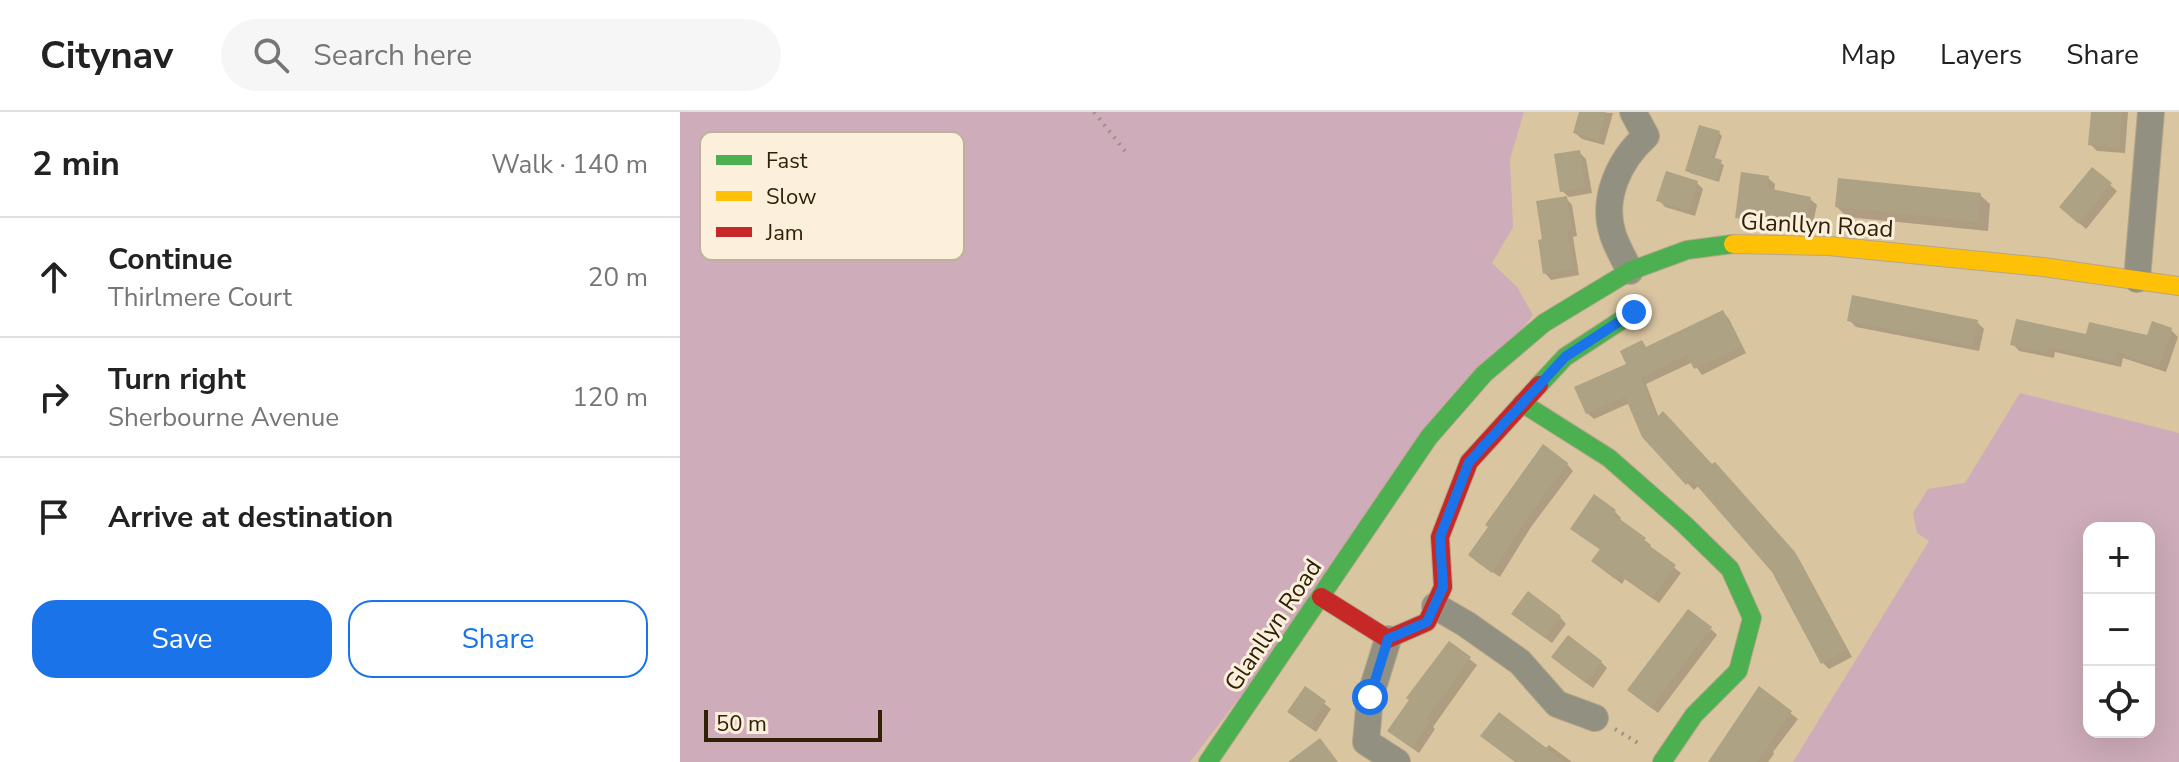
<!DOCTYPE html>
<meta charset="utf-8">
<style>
:root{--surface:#fff;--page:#f6f6f6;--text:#222;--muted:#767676;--line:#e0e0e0;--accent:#1a73e8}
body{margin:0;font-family:"Nunito Sans",sans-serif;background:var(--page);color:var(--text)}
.controls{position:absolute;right:24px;bottom:24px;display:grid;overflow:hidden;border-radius:16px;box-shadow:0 8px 32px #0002}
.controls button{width:72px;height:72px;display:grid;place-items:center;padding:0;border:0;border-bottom:2px solid var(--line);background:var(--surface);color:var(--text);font:40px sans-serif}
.scale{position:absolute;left:24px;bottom:20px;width:178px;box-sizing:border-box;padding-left:8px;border:4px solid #302106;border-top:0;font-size:22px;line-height:28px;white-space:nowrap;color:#302106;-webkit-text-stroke:6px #fcf0dd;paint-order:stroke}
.stop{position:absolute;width:24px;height:24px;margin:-18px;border:6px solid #1a73e8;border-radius:50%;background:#fff}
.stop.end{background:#1a73e8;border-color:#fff;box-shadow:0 2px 8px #0008}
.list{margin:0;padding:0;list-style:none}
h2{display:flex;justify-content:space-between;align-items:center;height:104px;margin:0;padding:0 32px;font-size:34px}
h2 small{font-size:26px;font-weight:400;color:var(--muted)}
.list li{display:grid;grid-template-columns:52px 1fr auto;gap:24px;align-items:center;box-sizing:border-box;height:120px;padding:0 32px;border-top:2px solid var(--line)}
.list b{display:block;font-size:30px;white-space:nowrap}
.list p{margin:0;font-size:26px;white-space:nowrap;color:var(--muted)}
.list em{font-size:26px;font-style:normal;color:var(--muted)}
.actions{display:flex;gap:16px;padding:24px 32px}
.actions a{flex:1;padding:18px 0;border:2px solid var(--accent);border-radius:24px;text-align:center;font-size:28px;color:var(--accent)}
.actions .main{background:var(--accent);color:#fff}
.icon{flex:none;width:44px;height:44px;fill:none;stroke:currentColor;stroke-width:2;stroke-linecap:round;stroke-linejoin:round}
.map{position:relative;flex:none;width:1499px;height:650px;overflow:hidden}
header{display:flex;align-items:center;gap:48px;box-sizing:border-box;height:112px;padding:0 40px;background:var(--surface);border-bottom:2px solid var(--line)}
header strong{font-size:38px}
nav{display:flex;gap:44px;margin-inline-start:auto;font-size:28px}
.search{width:560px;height:72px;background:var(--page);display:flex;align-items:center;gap:20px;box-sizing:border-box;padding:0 28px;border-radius:44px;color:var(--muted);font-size:30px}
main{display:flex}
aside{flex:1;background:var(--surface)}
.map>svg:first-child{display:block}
</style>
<header>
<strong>Citynav</strong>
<div class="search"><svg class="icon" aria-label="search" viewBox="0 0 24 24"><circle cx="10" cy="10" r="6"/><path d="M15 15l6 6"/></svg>Search here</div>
<nav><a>Map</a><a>Layers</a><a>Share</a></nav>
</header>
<main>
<aside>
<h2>2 min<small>Walk · 140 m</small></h2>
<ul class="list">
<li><svg class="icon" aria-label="ahead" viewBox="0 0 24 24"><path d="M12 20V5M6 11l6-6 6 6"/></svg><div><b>Continue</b><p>Thirlmere Court</p></div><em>20 m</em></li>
<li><svg class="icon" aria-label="right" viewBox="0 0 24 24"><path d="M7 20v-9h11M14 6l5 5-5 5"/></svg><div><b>Turn right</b><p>Sherbourne Avenue</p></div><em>120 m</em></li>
<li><svg class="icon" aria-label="arrive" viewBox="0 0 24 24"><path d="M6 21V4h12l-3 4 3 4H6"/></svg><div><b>Arrive at destination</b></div></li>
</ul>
<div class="actions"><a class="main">Save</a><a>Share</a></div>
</aside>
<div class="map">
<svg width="1499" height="650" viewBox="0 0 1499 650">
<rect width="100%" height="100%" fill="#dac5a1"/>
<g fill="#ceacba" fill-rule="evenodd">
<path d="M0 0H844L830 47 833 115 812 151 837 175 853 203 510 650H0Z"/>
<path d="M1340 281 1499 321V650H1113L1249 429 1237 421 1233 401 1248 377 1285 371ZM1409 416H1469V620H1409Z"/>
</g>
<g fill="#0003">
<path d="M901 0 933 1 924 33 902 27 895 21Z"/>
<path d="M1413 0H1448L1445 41 1417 39 1411 33Z"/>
<path d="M1039 21 1042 24 1034 48 1044 53 1039 70 1010 61 1007 58Z"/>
<path d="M899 40 906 47 912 81 889 85 882 79Z"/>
<path d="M1413 58 1437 79 1406 117 1388 101Z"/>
<path d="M1088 66 1095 72 1094 80 1130 87 1137 93 1132 116 1090 109 1089 114 1064 111 1057 105Z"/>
<path d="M1017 71 1023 77 1015 104 985 95 979 88Z"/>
<path d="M1300 83 1310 92 1308 119 1167 105 1157 95Z"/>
<path d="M886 86 892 93 897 124 893 125 899 163 871 168 865 161 864 129Z"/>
<path d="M1043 200 1049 207 1066 241 1022 263 1013 250 966 272 979 306 1033 355 1041 359 1119 447 1172 545 1149 557 1143 551 1094 458 1019 373 1014 378 963 323 950 291 914 307 907 301 949 253 962 231 968 237Z"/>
<path d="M1169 208 1297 210 1304 217 1299 239 1176 215Z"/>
<path d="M1491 218 1498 225 1486 260 1443 246 1441 255 1375 240 1374 246 1339 239 1333 232 1408 225 1468 226Z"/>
<path d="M887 352 893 359 851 415 820 465 797 450 790 443Z"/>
<path d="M935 400 941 406 939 409 971 433 969 436 1001 461 979 491 945 467 942 472 920 455 921 438 899 423Z"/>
<path d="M880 505 886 512 872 531 840 508Z"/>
<path d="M1031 517 1037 523 978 601 956 584Z"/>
<path d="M770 532 797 553 753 615 755 617 739 641 716 625Z"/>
<path d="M921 550 927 556 913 576 880 552Z"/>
<path d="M626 577 651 597 636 620 616 606Z"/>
<path d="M1079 577 1118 607 1093 640 1094 642 1088 650H1030Z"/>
<path d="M869 633 892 650H836L865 637Z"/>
</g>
<g fill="#ada283">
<path d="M899 0H926L918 28 893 21Z"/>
<path d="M1411 0H1442L1439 36 1408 33Z"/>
<path d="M1019 13 1040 19 1032 45 1042 48 1036 68 1005 59Z"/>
<path d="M900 38 906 75 880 80 874 42Z"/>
<path d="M1412 55 1432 71 1399 112 1379 95Z"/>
<path d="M986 59 1018 69 1009 99 976 89Z"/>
<path d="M1061 60 1089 64 1087 76 1131 85 1126 111 1084 104 1083 109 1055 106Z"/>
<path d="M1158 66 1301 81 1298 110 1155 95Z"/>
<path d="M887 84 892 118 887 119 894 157 863 162 858 128 862 127 856 89Z"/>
<path d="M1172 183 1298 208 1293 234 1167 209Z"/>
<path d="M1043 198 1062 235 1014 257 1007 243 961 266 977 305 983 299 1032 352 1035 350 1115 440 1167 538 1141 552 1092 460 1012 368 1006 373 962 325 945 285 906 302 894 275 946 252 940 239 962 228 966 235Z"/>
<path d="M1336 207 1406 222 1409 210 1467 223 1472 209 1492 216 1479 255 1437 240 1434 250 1369 235 1368 241 1330 233Z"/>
<path d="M863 332 888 351 845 409 812 461 788 443 808 415 805 413Z"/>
<path d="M914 382 936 398 933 402 966 426 963 429 996 453 972 486 938 462 935 467 911 449 920 437 890 417Z"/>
<path d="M848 479 881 504 865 526 831 502Z"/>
<path d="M1008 497 1032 515 971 596 947 578Z"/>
<path d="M888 523 922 549 906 571 871 545Z"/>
<path d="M769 529 791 545 747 607 750 609 732 636 707 619 729 588 726 586Z"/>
<path d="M625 574 646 589 629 615 607 600Z"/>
<path d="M1079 574 1112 599 1088 633 1089 634 1077 650H1028Z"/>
<path d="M819 600 885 650H835L800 624Z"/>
<path d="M640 626 658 650H608Z"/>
</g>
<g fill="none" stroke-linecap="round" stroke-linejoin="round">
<defs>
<g id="street">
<path d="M950 159C944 147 937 135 933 123 921 87 939 48 966 24L953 0"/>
<path d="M1457 167 1471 0"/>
<path d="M755 494 786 512 840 550 877 592 915 606"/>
<path d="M708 527 690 585 686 630 717 650"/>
</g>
<g id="fast">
<path d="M859 273 885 245 954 200"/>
<path d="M842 291 929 346 1004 412 1050 457 1072 506 1058 559 1014 603 982 650"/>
<path d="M528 650 749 325 804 262 864 211 950 159 1007 138 1053 132"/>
</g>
<path id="slow" d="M1053 132 1149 134 1363 155 1499 174"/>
<path id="jam" d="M641 485 708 527 747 510 763 475 760 425 789 350 859 273"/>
</defs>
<use href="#street" stroke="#b6a689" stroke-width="28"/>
<use href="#fast" stroke="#b6a689" stroke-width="20"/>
<use href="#slow" stroke="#b6a689" stroke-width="20"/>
<use href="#jam" stroke="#b6a689" stroke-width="20"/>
<g stroke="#999380" stroke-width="4" stroke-dasharray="2 6" stroke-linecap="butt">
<path d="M414 0 445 39"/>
<path d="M935 617 958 631"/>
</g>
<use href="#street" stroke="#929181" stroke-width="26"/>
<use href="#fast" stroke="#4caf50" stroke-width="18"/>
<use href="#slow" stroke="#ffc107" stroke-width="18"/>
<use href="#jam" stroke="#c62828" stroke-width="18"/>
</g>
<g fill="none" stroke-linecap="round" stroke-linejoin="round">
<path stroke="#1a73e8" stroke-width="10" d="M690 585 708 527 747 510 763 475 760 425 789 350 885 245 954 200"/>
</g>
<g text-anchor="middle" stroke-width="6" stroke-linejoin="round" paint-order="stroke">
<g font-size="24" fill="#302106" stroke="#fcf0dd">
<text transform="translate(1137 113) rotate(3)" y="8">Glanllyn Road</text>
<text transform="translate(593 513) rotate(-56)" y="8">Glanllyn Road</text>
</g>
</g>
<rect x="20" y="20" width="264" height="128" rx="12" fill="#fcf0dd" stroke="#bfb29c" stroke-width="2"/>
<rect x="36" y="43" width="36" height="10" fill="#4caf50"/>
<rect x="36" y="79" width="36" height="10" fill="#ffc107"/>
<rect x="36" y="115" width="36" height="10" fill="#c62828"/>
<g font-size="22" fill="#302106">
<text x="86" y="56">Fast</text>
<text x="86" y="92">Slow</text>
<text x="86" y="128">Jam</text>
</g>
</svg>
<div class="controls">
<button>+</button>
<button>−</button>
<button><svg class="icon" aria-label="locate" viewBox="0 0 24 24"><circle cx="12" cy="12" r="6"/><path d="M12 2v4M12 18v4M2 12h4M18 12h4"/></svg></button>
</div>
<div class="scale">50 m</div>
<div class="stop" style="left:690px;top:585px"></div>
<div class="stop end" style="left:954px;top:200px"></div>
</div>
</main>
